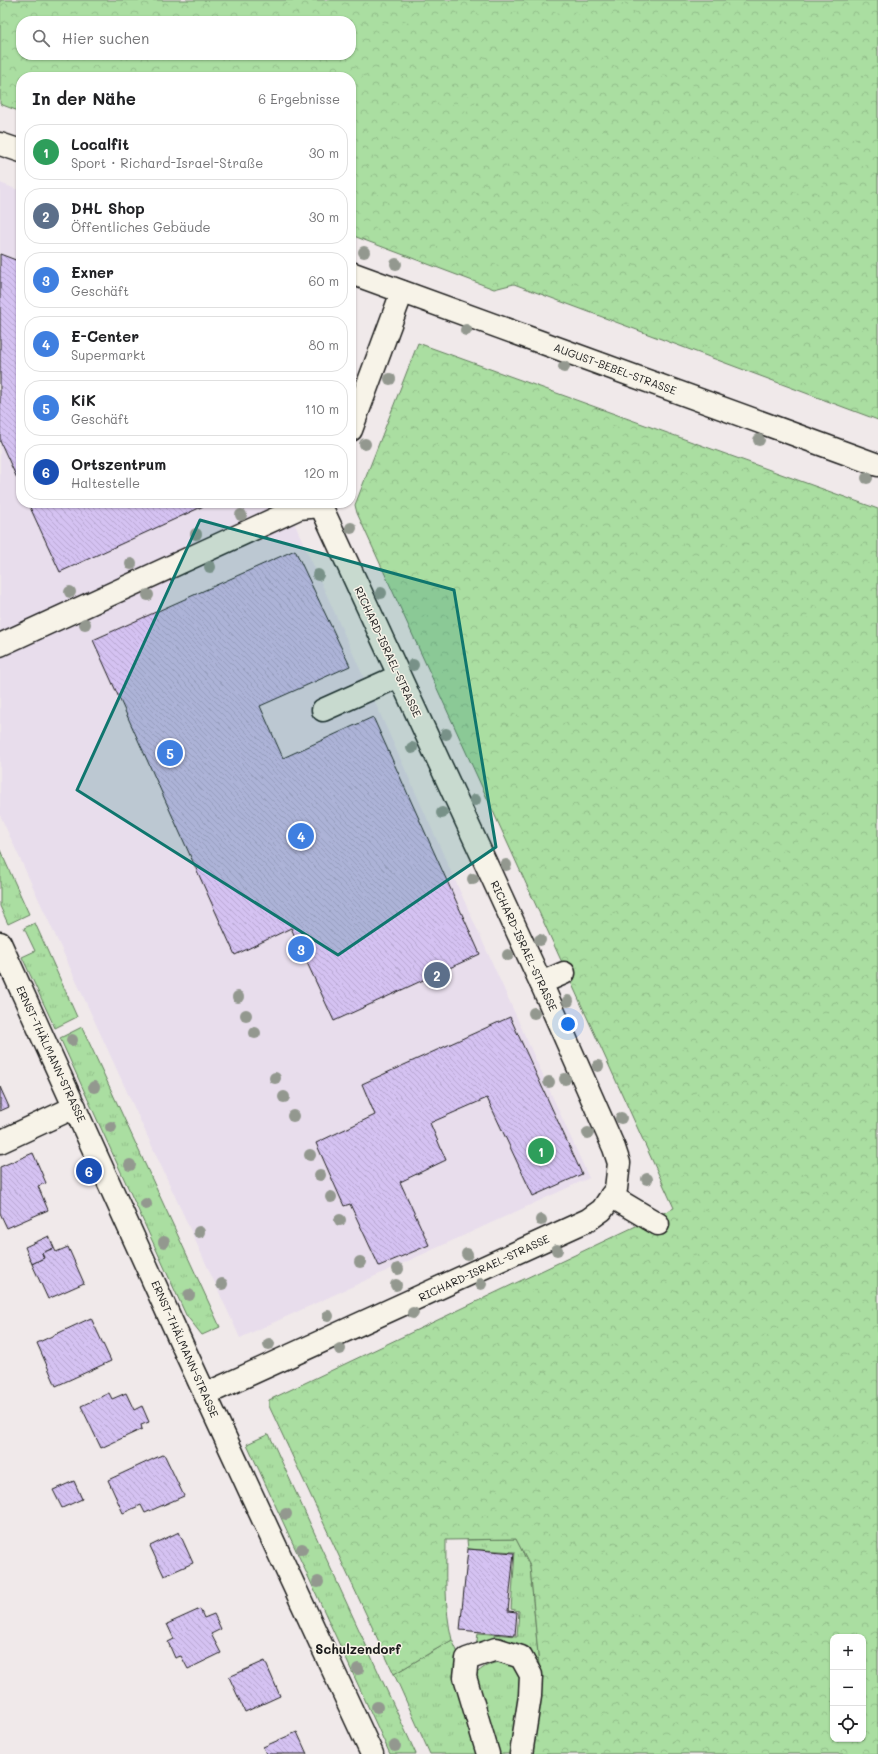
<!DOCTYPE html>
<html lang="de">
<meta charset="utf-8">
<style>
:root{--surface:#fff;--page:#f2f2f2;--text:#202124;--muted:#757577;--line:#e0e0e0;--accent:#1a73e8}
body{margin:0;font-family:Mali,sans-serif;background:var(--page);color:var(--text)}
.controls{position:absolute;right:12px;bottom:12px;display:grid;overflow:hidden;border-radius:8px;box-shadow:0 1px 3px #0004}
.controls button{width:36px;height:36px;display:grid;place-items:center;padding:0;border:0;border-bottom:1px solid var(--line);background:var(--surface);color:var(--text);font:20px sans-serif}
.you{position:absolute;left:568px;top:1024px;width:14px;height:14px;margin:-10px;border:3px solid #fff;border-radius:50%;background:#1a73e8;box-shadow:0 0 0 6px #1a73e833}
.badge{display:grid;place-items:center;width:26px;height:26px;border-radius:50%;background:var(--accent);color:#fff;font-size:13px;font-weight:700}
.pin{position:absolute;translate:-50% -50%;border:2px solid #fff;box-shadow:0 1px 4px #0006}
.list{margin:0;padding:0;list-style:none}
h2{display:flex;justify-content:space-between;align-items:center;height:52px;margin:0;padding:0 16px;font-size:17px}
h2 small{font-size:13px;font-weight:400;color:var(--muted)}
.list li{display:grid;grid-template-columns:26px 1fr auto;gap:12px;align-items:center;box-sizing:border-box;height:56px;margin:0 8px 8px;padding:0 8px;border:1px solid var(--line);border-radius:16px}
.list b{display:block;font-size:15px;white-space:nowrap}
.list p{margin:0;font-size:13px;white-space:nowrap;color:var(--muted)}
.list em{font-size:13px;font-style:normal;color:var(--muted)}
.icon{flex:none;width:22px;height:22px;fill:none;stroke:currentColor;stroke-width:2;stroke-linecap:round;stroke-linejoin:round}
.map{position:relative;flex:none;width:878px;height:1754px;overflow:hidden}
.search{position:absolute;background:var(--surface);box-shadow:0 1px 3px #0004;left:16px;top:16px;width:340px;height:44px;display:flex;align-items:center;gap:10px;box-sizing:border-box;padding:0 14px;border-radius:16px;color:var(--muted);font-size:15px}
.panel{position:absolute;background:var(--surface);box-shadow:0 1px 3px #0004;left:16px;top:72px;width:340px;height:436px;border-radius:16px}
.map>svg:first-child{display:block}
</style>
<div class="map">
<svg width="878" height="1754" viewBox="0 0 878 1754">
<defs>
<pattern id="grass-tufts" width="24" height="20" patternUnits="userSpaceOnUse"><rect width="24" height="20" fill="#aadea1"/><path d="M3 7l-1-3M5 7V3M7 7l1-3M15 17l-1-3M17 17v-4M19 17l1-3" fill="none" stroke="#92be8a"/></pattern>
<pattern id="forest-crowns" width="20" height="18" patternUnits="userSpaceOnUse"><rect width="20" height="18" fill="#aadea1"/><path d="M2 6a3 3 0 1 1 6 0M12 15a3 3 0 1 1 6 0" fill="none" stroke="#92be8a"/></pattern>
<pattern id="building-back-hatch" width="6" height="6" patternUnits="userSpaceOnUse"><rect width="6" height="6" fill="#d5c2f2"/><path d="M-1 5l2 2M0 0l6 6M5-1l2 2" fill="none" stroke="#b6a6cf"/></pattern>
</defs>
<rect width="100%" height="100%" fill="#f0e9ea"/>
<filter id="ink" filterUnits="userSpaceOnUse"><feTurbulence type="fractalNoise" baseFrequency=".025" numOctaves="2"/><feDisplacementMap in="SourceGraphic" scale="8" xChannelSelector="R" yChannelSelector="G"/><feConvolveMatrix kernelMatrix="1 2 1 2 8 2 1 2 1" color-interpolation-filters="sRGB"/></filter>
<g filter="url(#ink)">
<path fill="#e8ddec" d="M0 183 21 191V503H291L288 509 589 1178 240 1338 0 815Z"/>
<g fill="url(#grass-tufts)" stroke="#637d5e">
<path d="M0 850 29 914 8 924 0 906Z"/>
<path d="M35 923 77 1017 55 1028 22 957 35 951 24 928Z"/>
<path d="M82 1027 220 1327 202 1335 186 1315 60 1038Z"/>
<path d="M269 1434 416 1754H390L247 1444Z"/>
<path d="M516 1539 530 1566 539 1666 531 1657 476 1648 478 1633 517 1636 519 1611 511 1609 515 1552 468 1549 467 1540Z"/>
<path d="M452 1640 459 1655 480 1754H430L394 1674Z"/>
<path d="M504 1661 518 1665 524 1680 516 1754H493L474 1676C483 1666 491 1663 504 1661Z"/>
</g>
<g fill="url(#forest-crowns)" stroke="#637d5e" fill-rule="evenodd">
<path d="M0 0H878V420L514 284 494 289 351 235V77H21V112L0 104ZM21 21H351V55H21Z"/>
<path d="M418 343 878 509V1754H531L540 1676 530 1566 516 1539 446 1540C446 1573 444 1608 452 1640L394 1674 269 1406V1400L674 1208 357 513 355 505ZM833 1637H863V1739H833Z"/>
</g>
<g fill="url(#building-back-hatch)" stroke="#1c1c1c">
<path d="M0 254 21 262V487L0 441Z"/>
<path d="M28 503H210L60 572Z"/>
<path d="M295 550 350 666 260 706 283 758 373 717 480 954 334 1021 291 928 235 955 93 640Z"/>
<path d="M510 1017 582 1174 533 1196 487 1098 430 1123 446 1160 400 1182 429 1245 379 1266 350 1204 344 1206 316 1143 375 1115 362 1084Z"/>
<path d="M0 1087 9 1107 0 1111Z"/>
<path d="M33 1153 46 1183 38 1186 48 1210 7 1228 0 1213V1167Z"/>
<path d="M49 1236 54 1248 42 1253 44 1258 32 1264 25 1247Z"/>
<path d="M68 1247 84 1283 48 1299 32 1264 44 1258 42 1253 54 1248 56 1252Z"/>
<path d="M91 1318 111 1361 56 1386 37 1343Z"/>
<path d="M109 1393 112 1399 126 1393 134 1410 142 1406 149 1422 141 1425 142 1429 101 1448 81 1406Z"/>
<path d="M164 1454 184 1496 145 1513 141 1505 123 1513 108 1480Z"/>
<path d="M74 1481 82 1499 62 1508 53 1490Z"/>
<path d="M179 1532 193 1563 164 1576 150 1546Z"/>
<path d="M468 1549 514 1553 508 1611 517 1612 515 1635 460 1630Z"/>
<path d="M200 1609 204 1618 214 1614 221 1629 211 1634 221 1653 188 1669 181 1656 175 1658 168 1642 174 1639 167 1624Z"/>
<path d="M265 1661 280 1696 245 1712 229 1677Z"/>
<path d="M297 1732 307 1754H266L263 1747Z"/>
</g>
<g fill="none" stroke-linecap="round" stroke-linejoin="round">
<defs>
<g id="minor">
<path d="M0 144 21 151"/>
<path d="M351 273 878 465"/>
<path d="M351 430 402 292"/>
<path d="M0 645 299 508 321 506 322 503"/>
<path d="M323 710 399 676"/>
<path d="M0 943 185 1351 372 1754"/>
<path d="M541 983 564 973"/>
<path d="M0 1142 75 1107"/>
<path d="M611 1196 658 1224"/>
<path d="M206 1394 588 1220 602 1210 616 1189 619 1163 614 1148 541 983 321 506"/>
<path d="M488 1754 465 1677 467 1659 496 1649 521 1657 531 1675 530 1696 521 1754"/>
</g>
</defs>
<use href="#minor" stroke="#1c1c1c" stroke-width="25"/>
<use href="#minor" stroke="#f7f3e8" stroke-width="22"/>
</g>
<g fill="#93988f">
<circle cx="364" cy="252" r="6"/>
<circle cx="396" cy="264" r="6"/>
<circle cx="466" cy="330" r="6"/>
<circle cx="564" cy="367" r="6"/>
<circle cx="390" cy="379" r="6"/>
<circle cx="759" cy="440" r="6"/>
<circle cx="365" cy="444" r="6"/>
<circle cx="867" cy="478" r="6"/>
<circle cx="241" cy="515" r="6"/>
<circle cx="351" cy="528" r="6"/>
<circle cx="196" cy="534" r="6"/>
<circle cx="131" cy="564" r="6"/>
<circle cx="210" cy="567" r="6"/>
<circle cx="318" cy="575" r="6"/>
<circle cx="70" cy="592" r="6"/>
<circle cx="381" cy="593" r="6"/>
<circle cx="148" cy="595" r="6"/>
<circle cx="85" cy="624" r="6"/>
<circle cx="413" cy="665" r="6"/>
<circle cx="446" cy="734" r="6"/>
<circle cx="412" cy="748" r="6"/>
<circle cx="475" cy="800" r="6"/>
<circle cx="442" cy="813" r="6"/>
<circle cx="506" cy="865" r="6"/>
<circle cx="473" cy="879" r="6"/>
<circle cx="540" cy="940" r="6"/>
<circle cx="508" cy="955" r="6"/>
<circle cx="238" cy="997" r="6"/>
<circle cx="568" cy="1001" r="6"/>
<circle cx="534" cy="1013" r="6"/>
<circle cx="246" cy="1015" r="6"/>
<circle cx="255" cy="1033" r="6"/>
<circle cx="72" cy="1040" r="6"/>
<circle cx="598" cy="1066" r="6"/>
<circle cx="275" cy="1078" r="6"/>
<circle cx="565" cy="1079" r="6"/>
<circle cx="549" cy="1082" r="6"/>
<circle cx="94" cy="1087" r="6"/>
<circle cx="284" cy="1097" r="6"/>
<circle cx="293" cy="1116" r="6"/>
<circle cx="621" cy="1118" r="6"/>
<circle cx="111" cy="1127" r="6"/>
<circle cx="588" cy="1133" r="6"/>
<circle cx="310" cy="1155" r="6"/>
<circle cx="130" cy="1165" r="6"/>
<circle cx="320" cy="1175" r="6"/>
<circle cx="647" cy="1179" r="6"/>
<circle cx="331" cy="1197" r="6"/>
<circle cx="146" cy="1204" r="6"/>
<circle cx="340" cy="1220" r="6"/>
<circle cx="541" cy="1220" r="6"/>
<circle cx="199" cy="1232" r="6"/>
<circle cx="164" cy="1242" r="6"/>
<circle cx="557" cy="1250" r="6"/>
<circle cx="467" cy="1254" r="6"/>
<circle cx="360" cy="1262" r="6"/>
<circle cx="398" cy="1269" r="6"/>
<circle cx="222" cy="1284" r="6"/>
<circle cx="481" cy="1284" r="6"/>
<circle cx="396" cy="1285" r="6"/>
<circle cx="189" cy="1295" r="6"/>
<circle cx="413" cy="1313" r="6"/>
<circle cx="328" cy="1316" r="6"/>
<circle cx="269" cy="1344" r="6"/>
<circle cx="340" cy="1349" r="6"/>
<circle cx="286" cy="1514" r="6"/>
<circle cx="302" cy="1549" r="6"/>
<circle cx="318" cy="1582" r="6"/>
<circle cx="358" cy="1669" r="6"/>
<circle cx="377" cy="1707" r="6"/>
<circle cx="395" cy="1746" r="6"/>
</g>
</g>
<path fill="#0f766e" fill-opacity="0.2" stroke="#0f766e" stroke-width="3" stroke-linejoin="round" d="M200 520 454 590 496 847 338 955 77 790Z"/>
<g text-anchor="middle" stroke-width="3" stroke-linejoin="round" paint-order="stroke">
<g font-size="11" fill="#1c1c1c" stroke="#f7f3e8">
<text transform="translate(615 369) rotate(20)" y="4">AUGUST-BEBEL-STRASSE</text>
<text transform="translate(388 652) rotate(65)" y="4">RICHARD-ISRAEL-STRASSE</text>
<text transform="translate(524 946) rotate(65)" y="4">RICHARD-ISRAEL-STRASSE</text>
<text transform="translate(51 1054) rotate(65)" y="4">ERNST-THÄLMANN-STRASSE</text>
<text transform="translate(484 1268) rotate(-25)" y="4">RICHARD-ISRAEL-STRASSE</text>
<text transform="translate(185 1349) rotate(66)" y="4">ERNST-THÄLMANN-STRASSE</text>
</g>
<g font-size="13" font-weight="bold" fill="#1c1c1c" stroke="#f7f3e8">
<text x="358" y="1654">Schulzendorf</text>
</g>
</g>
</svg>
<div class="controls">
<button>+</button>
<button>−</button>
<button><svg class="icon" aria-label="locate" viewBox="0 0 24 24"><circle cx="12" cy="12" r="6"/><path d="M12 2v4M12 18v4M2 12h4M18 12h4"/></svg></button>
</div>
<div class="you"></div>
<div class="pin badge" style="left:541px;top:1151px;background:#2e9e5b">1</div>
<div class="pin badge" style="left:437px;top:975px;background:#5c6f8a">2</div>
<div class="pin badge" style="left:301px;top:949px;background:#3f7fe0">3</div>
<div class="pin badge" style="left:301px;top:836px;background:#3f7fe0">4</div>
<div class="pin badge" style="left:170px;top:753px;background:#3f7fe0">5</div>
<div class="pin badge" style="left:89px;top:1171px;background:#1a4fb4">6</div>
<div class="search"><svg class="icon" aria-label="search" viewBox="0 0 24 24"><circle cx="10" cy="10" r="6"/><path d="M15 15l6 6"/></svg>Hier suchen</div>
<section class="panel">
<h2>In der Nähe<small>6 Ergebnisse</small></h2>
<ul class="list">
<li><span class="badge" style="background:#2e9e5b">1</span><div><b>Localfit</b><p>Sport · Richard-Israel-Straße</p></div><em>30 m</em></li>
<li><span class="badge" style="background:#5c6f8a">2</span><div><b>DHL Shop</b><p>Öffentliches Gebäude</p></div><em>30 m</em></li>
<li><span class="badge" style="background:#3f7fe0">3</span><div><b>Exner</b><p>Geschäft</p></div><em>60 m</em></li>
<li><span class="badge" style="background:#3f7fe0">4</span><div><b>E-Center</b><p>Supermarkt</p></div><em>80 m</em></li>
<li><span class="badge" style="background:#3f7fe0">5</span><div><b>KiK</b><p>Geschäft</p></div><em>110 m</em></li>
<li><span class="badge" style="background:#1a4fb4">6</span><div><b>Ortszentrum</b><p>Haltestelle</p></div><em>120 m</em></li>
</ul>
</section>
</div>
